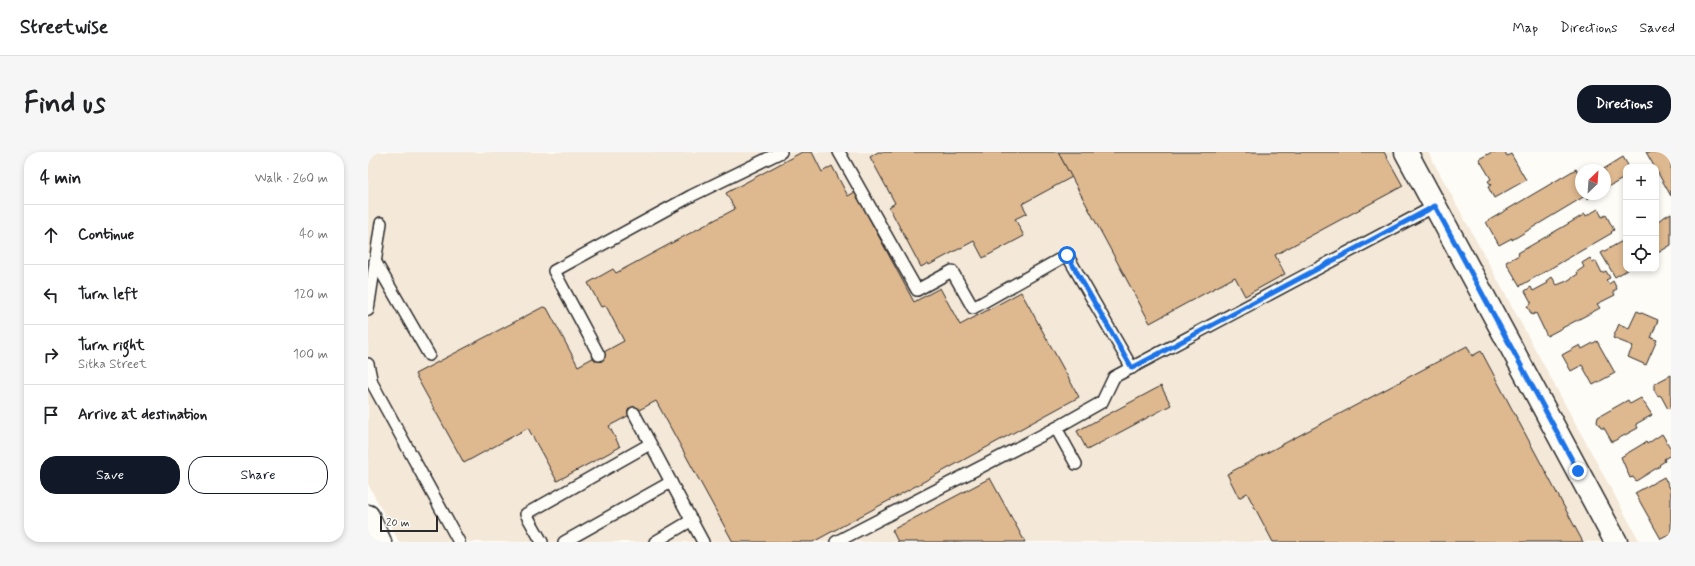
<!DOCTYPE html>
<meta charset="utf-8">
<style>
:root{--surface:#fff;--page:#f6f6f6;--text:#202124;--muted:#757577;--line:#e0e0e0;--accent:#111827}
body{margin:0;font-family:Mynerve,sans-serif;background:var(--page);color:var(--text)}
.controls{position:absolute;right:12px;top:12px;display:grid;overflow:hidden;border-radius:8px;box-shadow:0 2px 6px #0003}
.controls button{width:36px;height:36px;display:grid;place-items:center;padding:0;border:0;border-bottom:1px solid var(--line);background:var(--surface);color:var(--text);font:20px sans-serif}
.compass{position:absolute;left:1207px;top:12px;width:36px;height:36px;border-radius:50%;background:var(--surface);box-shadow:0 2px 6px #0003;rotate:25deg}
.scale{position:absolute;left:12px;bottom:10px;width:58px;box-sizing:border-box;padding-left:4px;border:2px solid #2b2b2b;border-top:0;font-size:11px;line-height:14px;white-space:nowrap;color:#2b2b2b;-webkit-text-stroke:3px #fdfcf7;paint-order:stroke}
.stop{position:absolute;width:12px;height:12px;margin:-9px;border:3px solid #1a73e8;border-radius:50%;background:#fff}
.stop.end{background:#1a73e8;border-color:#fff;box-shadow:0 1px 4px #0008}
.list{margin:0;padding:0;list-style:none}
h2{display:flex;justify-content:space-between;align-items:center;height:52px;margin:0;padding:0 16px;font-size:17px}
h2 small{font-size:13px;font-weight:400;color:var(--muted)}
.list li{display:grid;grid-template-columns:26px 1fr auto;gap:12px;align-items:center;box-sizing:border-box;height:60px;padding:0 16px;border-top:1px solid var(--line)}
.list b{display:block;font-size:15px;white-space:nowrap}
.list p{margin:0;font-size:13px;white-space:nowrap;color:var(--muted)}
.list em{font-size:13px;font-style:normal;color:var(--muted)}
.actions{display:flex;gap:8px;padding:12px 16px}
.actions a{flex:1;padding:9px 0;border:1px solid var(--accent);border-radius:16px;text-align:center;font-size:14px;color:var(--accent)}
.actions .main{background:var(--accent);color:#fff}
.icon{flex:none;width:22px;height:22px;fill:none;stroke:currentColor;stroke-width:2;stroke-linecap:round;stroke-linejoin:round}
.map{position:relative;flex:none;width:1303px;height:390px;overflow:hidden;border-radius:16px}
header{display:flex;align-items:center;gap:24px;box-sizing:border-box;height:56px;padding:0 20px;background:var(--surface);border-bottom:1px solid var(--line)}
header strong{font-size:19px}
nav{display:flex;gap:22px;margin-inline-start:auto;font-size:14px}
.intro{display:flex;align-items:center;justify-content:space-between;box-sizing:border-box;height:96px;padding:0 24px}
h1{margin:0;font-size:28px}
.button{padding:10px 18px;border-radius:16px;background:var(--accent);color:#fff;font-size:14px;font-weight:700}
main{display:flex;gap:24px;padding:0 24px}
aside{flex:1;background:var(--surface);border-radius:16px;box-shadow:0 2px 6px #0003}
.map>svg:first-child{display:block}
</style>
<header>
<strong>Streetwise</strong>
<nav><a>Map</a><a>Directions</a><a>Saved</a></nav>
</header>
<div class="intro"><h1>Find us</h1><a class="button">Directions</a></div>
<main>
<aside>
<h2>4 min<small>Walk · 260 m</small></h2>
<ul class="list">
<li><svg class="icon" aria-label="ahead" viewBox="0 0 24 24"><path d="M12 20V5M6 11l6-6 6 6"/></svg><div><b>Continue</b></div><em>40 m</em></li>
<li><svg class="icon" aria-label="left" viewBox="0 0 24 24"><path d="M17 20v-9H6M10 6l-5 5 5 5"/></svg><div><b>Turn left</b></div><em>120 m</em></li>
<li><svg class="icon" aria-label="right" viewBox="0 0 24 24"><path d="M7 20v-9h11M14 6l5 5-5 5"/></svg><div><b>Turn right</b><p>Sitka Street</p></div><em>100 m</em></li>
<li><svg class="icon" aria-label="arrive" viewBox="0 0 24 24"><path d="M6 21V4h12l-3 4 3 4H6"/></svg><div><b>Arrive at destination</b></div></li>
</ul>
<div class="actions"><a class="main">Save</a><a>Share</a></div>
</aside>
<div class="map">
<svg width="1303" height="390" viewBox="0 0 1303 390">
<rect width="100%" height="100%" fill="#fdfcf7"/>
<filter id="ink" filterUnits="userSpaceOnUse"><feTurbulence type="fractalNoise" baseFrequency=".025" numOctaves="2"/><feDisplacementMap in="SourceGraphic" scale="8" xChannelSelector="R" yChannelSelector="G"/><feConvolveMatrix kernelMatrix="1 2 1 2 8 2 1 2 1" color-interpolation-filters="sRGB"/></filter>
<g filter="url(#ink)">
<path fill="#f4e8d8" d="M0 0H1060L1272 390H31L0 332Z"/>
<g fill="#deb88f" stroke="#2b2b2b">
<path d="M434 0H444L454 20 464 14 480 44 487 40 546 150 572 136 592 173 653 140 711 245 445 390H365L288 249 241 274 252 295 189 329 160 276 96 311 47 222 175 155 179 156 210 214 256 189 238 154 233 155 220 131 245 117 248 121 367 57 358 41Z"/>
<path d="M510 0H690L704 25 654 52 659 61 647 67 656 84 615 106 606 89 561 113 560 111 553 115 521 55 527 51 502 5Z"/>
<path d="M690 0H1016L1035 34 907 103 917 122 877 144 867 125 782 171Z"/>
<path d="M1124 0H1137L1139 4 1143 2 1158 28 1126 46 1120 35 1123 33 1120 29 1123 27 1111 7Z"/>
<path d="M1278 0H1299L1303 7V44Z"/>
<path d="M1255 5 1261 15H1258V25L1237 37V18H1234Z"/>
<path d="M1208 17 1213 26V42H1229L1219 47 1217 44 1144 88V86L1131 93 1118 70Z"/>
<path d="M1230 57 1234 65 1238 63 1246 78 1243 80 1244 81 1152 134 1138 110 1151 103 1150 101 1217 62 1218 64Z"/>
<path d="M1303 61V93L1288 102V70Z"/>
<path d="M1258 87V117H1261L1247 125 1233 101Z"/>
<path d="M1222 106 1225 111 1228 109 1234 121 1238 119 1242 126 1238 128 1241 132 1245 129 1249 137 1245 139 1247 143 1229 152 1232 156 1179 184 1168 161 1164 163 1159 154 1163 152V150L1157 139 1163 135 1165 139 1180 131 1179 129 1184 125 1189 133 1199 129 1210 122 1209 120 1216 115 1214 111Z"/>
<path d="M1269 159 1290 168 1283 186 1289 188 1278 213 1260 205 1265 194 1245 186 1251 172 1261 176Z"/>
<path d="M1229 189 1247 221 1225 233 1214 213 1203 219 1194 203 1212 193 1214 197Z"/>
<path d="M1099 194 1104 204 1113 199 1215 390H905L879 341 871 346 859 322Z"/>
<path d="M1303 223V255L1300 257 1293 244 1289 243 1286 237V232Z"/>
<path d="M793 234 803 253 719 298 709 279Z"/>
<path d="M1273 246 1284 263 1268 272 1270 276 1244 290 1236 276H1233L1229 270 1230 265 1260 248 1262 252Z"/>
<path d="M1294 282 1303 297V303L1296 307 1297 309 1291 313 1292 314 1268 329 1265 325 1262 326 1253 305 1278 290 1279 292Z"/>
<path d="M1296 325 1303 338V382L1293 387 1267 341Z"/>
<path d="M622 326 657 390H530L524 378Z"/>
</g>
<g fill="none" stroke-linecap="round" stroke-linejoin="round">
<defs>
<g id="service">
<path d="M471 0 549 138 584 119 605 156 699 103 764 216"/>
<path d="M7 109 61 203"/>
<path d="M0 158 13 71"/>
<path d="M231 203 186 119 323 44 413 0"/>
<path d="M0 212 4 231 91 390"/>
<path d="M266 261 335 390"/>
<path d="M708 312 688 276 734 250 746 225 1067 54"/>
<path d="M174 390 158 362 282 292"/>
<path d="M196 390 303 330"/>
<path d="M287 390 324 368"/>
<path d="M468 390 688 276"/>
</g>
<path id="minor" d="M1038 0 1248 390"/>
<path id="tertiary" d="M0 364 12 390"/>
</defs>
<use href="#service" stroke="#2b2b2b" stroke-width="14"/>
<use href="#minor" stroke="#2b2b2b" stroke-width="25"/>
<use href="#tertiary" stroke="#2b2b2b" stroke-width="25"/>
<use href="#service" stroke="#fdfcf7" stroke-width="11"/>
<use href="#minor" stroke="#fdfcf7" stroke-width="22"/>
<use href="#tertiary" stroke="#fdfcf7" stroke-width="22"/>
</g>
</g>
<g fill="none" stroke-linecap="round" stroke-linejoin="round" filter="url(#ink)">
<path stroke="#1a73e8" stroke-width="5" d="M699 103 764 216 1067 54 1210 319"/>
</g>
</svg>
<div class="controls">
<button>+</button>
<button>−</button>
<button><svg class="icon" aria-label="locate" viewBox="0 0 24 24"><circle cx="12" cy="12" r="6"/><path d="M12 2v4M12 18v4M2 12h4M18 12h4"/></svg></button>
</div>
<svg class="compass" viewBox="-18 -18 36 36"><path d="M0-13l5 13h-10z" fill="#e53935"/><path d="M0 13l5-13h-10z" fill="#757577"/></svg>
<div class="scale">20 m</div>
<div class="stop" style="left:699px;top:103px"></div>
<div class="stop end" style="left:1210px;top:319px"></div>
</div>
</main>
